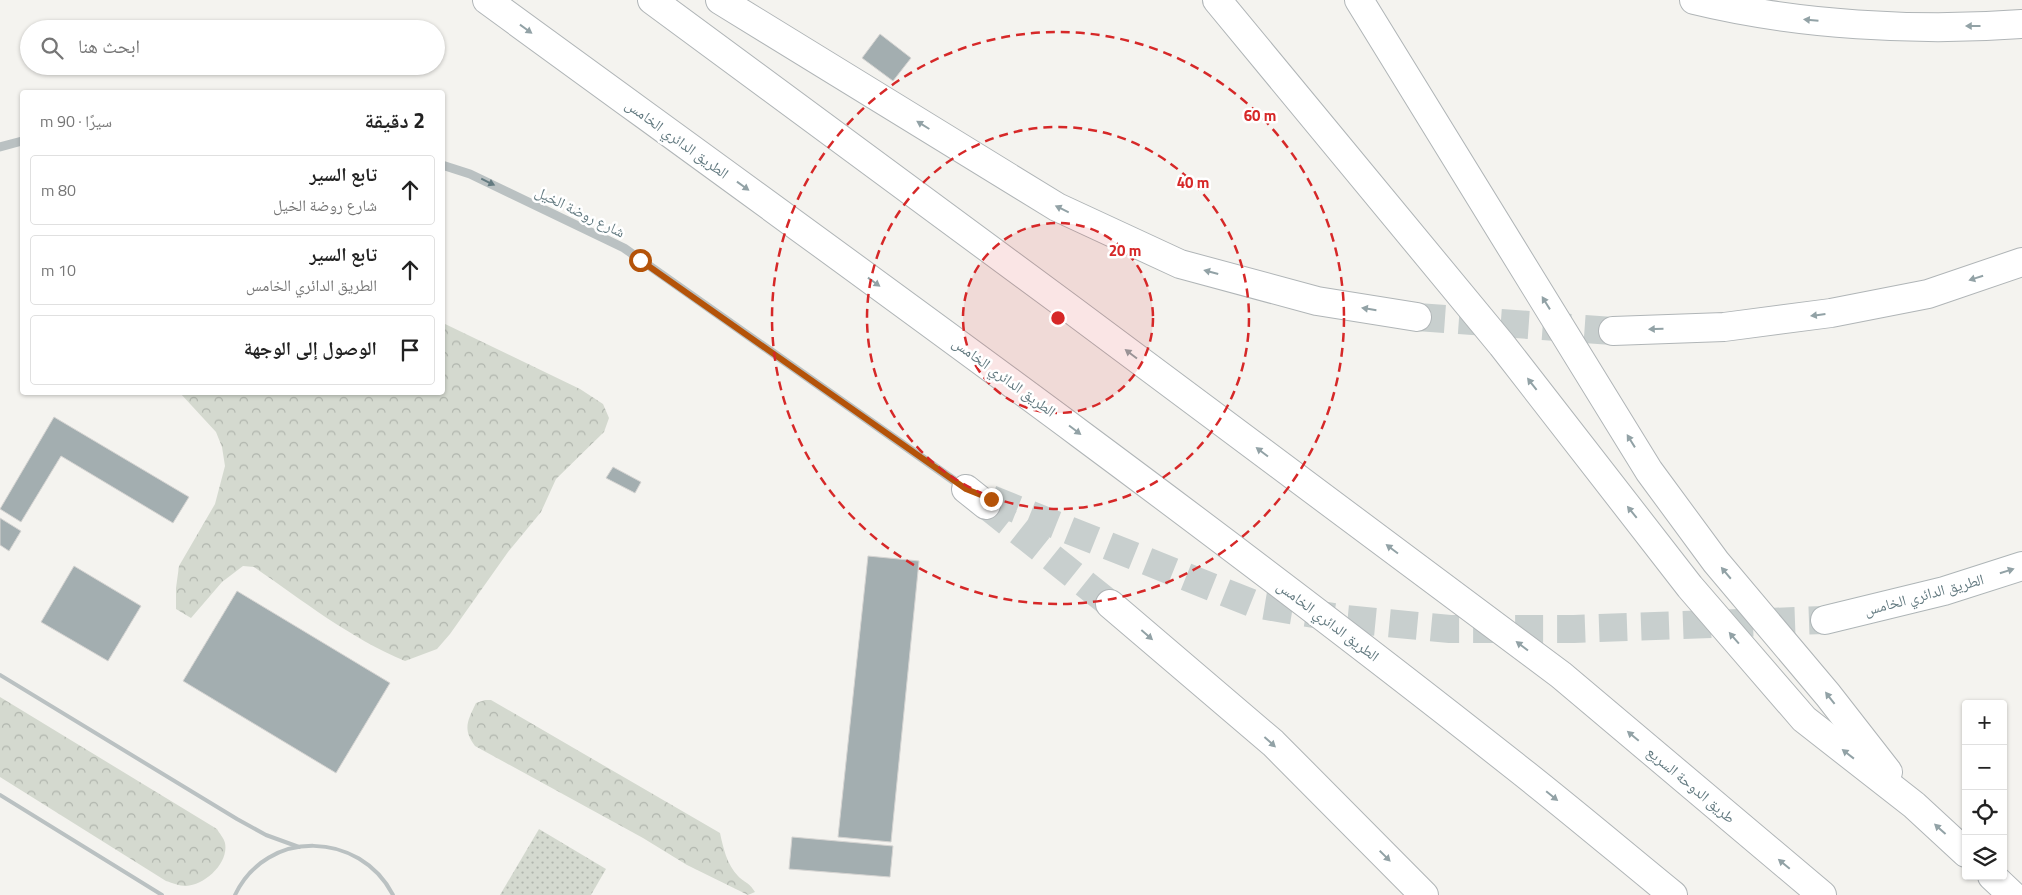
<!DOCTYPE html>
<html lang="ar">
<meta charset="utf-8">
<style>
:root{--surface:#fff;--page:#f2f2f2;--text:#222;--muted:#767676;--line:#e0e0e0}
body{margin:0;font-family:"Titillium Web","Noto Naskh Arabic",sans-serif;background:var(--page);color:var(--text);direction:rtl}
.controls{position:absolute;right:15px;bottom:15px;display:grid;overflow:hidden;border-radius:5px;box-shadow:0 1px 4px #0004}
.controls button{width:45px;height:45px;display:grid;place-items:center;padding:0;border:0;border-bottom:1px solid var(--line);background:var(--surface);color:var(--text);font:25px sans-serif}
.stop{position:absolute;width:15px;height:15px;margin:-11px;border:4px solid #b45309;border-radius:50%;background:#fff}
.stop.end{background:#b45309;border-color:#fff;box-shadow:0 1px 5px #0008}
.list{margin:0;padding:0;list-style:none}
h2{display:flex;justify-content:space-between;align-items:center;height:65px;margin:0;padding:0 20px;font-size:21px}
h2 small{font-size:16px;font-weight:400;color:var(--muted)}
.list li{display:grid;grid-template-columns:32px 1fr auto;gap:15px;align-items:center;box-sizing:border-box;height:70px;margin:0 10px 10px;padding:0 10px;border:1px solid var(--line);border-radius:5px}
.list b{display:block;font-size:19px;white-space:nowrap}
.list p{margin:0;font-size:16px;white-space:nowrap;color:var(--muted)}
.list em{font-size:16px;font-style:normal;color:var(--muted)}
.icon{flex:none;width:28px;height:28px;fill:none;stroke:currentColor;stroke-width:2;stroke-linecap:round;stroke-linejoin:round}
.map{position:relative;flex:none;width:2022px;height:895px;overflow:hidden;direction:ltr}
.search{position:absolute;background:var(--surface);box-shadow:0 1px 4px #0004;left:20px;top:20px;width:425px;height:55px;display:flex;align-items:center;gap:12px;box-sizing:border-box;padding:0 18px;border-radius:28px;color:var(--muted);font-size:19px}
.panel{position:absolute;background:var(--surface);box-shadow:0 1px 4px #0004;left:20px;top:90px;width:425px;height:305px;border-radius:5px;direction:rtl}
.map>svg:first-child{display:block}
</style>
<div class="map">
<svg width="2022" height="895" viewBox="0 0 2022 895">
<defs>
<pattern id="forest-crowns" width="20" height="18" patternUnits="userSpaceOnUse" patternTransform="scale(1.25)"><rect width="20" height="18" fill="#d4d9cf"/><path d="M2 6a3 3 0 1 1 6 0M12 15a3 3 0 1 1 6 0" fill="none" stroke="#b0b5ad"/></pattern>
<pattern id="garden-dots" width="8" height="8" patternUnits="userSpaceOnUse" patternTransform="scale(1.25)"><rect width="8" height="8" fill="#d4d9cf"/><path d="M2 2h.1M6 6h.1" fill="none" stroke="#b0b5ad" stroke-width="1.8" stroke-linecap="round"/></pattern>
</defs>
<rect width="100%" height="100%" fill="#f4f3ef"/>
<g fill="url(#forest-crowns)">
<path d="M443 323 580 389 603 404 609 418 604 432 556 479 541 512 508 552 450 634 437 649 405 661C350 638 303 601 254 567L243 566 222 582 191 618 176 609V588L179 566 215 504 225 466 222 447 216 432 180 393 442 392Z"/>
<path d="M0 697 217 829C219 833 224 838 225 843 229 863 205 885 186 886 179 886 173 883 166 881L0 777Z"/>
<path d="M485 700H491L720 833C723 847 727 865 738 876 746 884 748 881 755 892L748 895 687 865 643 838 475 746C462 729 468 720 476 703Z"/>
</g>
<path fill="url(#garden-dots)" d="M539 829 606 869 591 895H500Z"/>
<g fill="#a3aeb0" stroke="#d5d4d2">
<path d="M880 34 911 58 893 81 862 58Z"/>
<path d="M54 417 189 497 173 523 61 456 21 522 0 509Z"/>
<path d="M613 467 641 482 635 493 606 478Z"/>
<path d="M0 518 21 531 9 551 0 545Z"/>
<path d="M868 556 919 561 891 842 838 837Z"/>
<path d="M74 566 141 606 108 661 41 622Z"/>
<path d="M237 591 390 683 336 773 183 681Z"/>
<path d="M792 837 893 846 890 877 789 869Z"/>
</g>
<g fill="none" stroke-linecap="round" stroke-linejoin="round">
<path stroke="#c8cfce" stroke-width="28" stroke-dasharray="28 14" stroke-linecap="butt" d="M991 499 1254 604 1345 619 1450 629H1574L1825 620"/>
<g stroke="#c8cfce" stroke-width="28" stroke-dasharray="28 14" stroke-linecap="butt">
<path d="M1417 317 1613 331"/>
<path d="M986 505 1110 604"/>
</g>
<defs>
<path id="primary" d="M1825 620 1944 591 2022 566"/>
<path id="trunk" d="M1694 0C1796 25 1918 32 2022 24"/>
<g id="motorway">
<path d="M487 0C831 251 1177 499 1511 763 1566 806 1619 851 1673 895"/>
<path d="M652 0 1068 307 1561 675 1822 895"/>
<path d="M720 0 1057 207 1180 264 1317 301 1417 317"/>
<path d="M1217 0 1502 345 1690 587 1804 719 1914 805 1966 853"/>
<path d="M1359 0 1649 471 1716 562 1828 695 1888 772"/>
<path d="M1613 331 1724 327 1831 313 1928 294 2022 262"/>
<path d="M966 489 986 505"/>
<path d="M1110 604 1273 743 1424 895"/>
<path d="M1992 876 2012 895"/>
</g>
</defs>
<use href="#primary" stroke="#aeb5b7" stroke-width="30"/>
<use href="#trunk" stroke="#b0b5b7" stroke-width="30"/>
<use href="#motorway" stroke="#b0b5b7" stroke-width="30"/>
<g stroke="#bac1c2" stroke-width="4">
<path d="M0 675 237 819 266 835 299 847"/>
<path d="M0 795 162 895"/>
<path d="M235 895C267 828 360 831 393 895"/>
</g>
<g stroke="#bac1c2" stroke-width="9">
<path d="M0 147 22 141"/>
<path d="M442 165 470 174 624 248 963 487"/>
</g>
<use href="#primary" stroke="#fff" stroke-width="28"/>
<use href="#trunk" stroke="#fff" stroke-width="28"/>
<use href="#motorway" stroke="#fff" stroke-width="28"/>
</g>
<defs><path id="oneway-solid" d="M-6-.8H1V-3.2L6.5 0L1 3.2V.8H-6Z" transform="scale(1.25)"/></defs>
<g fill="#92a2a6">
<use href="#oneway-solid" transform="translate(1811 20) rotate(-175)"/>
<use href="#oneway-solid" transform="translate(1973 26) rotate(180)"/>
<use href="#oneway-solid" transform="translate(526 29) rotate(36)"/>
<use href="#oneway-solid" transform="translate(923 125) rotate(-148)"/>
<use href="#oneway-solid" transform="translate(743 186) rotate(36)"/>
<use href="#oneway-solid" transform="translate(1062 209) rotate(-154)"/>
<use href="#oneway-solid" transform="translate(1211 272) rotate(-165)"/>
<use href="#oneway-solid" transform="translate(1976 278) rotate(162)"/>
<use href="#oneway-solid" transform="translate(874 282) rotate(36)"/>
<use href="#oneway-solid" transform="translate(1546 303) rotate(-122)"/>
<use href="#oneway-solid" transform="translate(1369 309) rotate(-171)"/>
<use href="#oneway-solid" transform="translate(1818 315) rotate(173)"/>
<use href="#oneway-solid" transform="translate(1656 329) rotate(178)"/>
<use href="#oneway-solid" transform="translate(1131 354) rotate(-143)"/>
<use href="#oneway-solid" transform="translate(1532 384) rotate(-128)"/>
<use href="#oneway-solid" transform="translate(1075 430) rotate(37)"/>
<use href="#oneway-solid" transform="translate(1631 441) rotate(-122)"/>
<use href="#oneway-solid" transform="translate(1262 452) rotate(-143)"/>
<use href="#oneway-solid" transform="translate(1632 512) rotate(-129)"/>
<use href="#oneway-solid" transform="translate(1392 549) rotate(-143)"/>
<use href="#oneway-solid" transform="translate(2007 571) rotate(-18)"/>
<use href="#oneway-solid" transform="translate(1726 573) rotate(-130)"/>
<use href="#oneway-solid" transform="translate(1147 635) rotate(41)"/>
<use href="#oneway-solid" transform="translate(1734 638) rotate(-131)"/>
<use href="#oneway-solid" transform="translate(1522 646) rotate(-143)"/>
<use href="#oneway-solid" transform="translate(1830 698) rotate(-128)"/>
<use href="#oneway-solid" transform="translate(1633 736) rotate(-140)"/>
<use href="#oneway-solid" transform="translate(1270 742) rotate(42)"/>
<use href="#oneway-solid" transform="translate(1848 754) rotate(-142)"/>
<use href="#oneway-solid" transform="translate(1552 796) rotate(39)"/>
<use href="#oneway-solid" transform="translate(1940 829) rotate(-138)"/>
<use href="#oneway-solid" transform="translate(1385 856) rotate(45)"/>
<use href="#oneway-solid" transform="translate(1784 864) rotate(-140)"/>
</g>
<use fill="#637a80" href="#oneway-solid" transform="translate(488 182) rotate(26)"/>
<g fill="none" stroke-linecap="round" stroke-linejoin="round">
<path stroke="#b45309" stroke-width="6" d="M640 260 966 489 991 499"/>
</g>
<circle cx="1058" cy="318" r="95" fill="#d62828" fill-opacity=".12"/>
<g fill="none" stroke="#d62828" stroke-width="2.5" stroke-dasharray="9 6">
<circle cx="1058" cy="318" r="95"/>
<circle cx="1058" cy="318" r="191"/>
<circle cx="1058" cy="318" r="286"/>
</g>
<g text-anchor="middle" stroke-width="5" stroke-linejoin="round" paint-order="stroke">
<g font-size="15" fill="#637a80" stroke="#fff">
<text transform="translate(677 139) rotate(36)" y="5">الطريق الدائري الخامس</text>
<text transform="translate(580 212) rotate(26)" y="5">شارع روضة الخيل</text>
<text transform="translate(1004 377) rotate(36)" y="5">الطريق الدائري الخامس</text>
<text transform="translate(1924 595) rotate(-15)" y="5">الطريق الدائري الخامس</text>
<text transform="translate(1328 621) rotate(37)" y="5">الطريق الدائري الخامس</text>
<text transform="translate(1691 785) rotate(40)" y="5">طريق الدوحة السريع</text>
</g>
</g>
<circle cx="1058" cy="318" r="8" fill="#d62828" stroke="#fff" stroke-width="2.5"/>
<g font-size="15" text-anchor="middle" font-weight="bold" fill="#d62828" stroke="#fff" stroke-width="5" stroke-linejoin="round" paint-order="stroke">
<text x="1260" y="121">60 m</text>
<text x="1193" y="188">40 m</text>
<text x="1125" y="256">20 m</text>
</g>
</svg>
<div class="controls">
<button>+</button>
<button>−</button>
<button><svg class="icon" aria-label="locate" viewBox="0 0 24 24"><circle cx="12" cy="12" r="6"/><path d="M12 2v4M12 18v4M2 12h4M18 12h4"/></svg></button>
<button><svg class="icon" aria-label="layers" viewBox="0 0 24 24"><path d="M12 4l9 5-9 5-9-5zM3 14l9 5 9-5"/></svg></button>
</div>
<div class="stop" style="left:640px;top:260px"></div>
<div class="stop end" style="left:991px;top:499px"></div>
<div class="search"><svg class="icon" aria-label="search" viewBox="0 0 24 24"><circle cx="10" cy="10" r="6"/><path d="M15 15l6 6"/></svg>ابحث هنا</div>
<section class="panel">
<h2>2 دقيقة<small>سيرًا · 90 m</small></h2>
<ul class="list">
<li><svg class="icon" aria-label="ahead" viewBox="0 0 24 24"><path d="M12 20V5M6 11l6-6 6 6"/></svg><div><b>تابع السير</b><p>شارع روضة الخيل</p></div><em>80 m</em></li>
<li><svg class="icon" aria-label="ahead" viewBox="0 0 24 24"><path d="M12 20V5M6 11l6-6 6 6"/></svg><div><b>تابع السير</b><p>الطريق الدائري الخامس</p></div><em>10 m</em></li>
<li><svg class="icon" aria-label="arrive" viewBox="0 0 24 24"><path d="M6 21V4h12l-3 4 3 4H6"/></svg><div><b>الوصول إلى الوجهة</b></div></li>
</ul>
</section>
</div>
